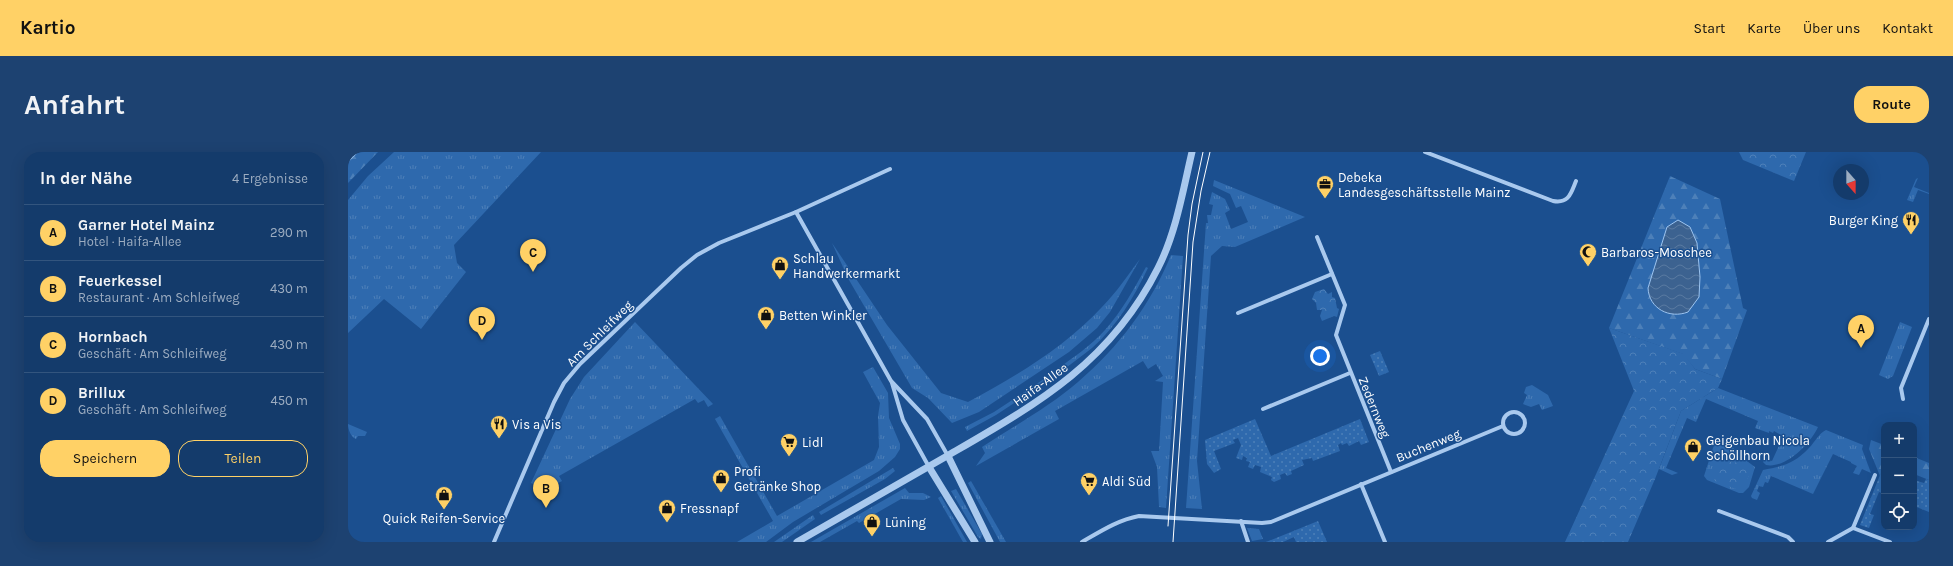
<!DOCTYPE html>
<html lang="de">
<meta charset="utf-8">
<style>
:root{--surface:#143b6b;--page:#1d4271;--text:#f1f3f6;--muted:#9dadc1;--line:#33557e;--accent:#ffd166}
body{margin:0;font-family:Karla,sans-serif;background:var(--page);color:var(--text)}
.controls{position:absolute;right:12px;bottom:12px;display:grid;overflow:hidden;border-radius:8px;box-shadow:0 4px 16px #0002}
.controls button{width:36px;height:36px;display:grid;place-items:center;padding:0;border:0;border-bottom:1px solid var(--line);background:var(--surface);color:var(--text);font:20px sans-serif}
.compass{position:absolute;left:1485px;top:12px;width:36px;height:36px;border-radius:50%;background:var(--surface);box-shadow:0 4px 16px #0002;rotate:159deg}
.you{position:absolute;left:972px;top:204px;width:14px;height:14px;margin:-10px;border:3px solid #fff;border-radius:50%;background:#1a73e8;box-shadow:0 0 0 6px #1a73e833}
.badge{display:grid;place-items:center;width:26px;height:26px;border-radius:50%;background:var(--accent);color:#111;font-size:13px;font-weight:700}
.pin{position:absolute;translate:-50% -33px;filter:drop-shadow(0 1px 2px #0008)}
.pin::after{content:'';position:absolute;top:21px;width:14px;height:12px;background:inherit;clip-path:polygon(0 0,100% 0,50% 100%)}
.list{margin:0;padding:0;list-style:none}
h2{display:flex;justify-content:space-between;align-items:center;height:52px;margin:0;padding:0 16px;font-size:17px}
h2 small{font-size:13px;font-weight:400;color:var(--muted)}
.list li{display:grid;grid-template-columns:26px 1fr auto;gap:12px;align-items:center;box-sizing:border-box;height:56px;padding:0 16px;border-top:1px solid var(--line)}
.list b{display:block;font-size:15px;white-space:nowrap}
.list p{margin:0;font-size:13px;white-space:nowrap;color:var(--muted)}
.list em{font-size:13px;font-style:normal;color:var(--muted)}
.actions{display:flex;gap:8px;padding:12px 16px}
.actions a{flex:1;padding:9px 0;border:1px solid var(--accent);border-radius:16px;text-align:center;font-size:14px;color:var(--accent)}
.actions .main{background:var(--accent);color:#111}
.icon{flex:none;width:22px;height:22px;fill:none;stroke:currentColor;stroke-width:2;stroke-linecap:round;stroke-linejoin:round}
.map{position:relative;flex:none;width:1581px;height:390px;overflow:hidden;border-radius:16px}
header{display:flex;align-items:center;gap:24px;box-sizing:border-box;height:56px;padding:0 20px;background:var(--accent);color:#111}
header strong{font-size:19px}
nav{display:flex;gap:22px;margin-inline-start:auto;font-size:14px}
.intro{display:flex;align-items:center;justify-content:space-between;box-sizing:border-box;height:96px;padding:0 24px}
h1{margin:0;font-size:28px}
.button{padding:10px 18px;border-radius:16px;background:var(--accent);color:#111;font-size:14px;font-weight:700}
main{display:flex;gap:24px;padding:0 24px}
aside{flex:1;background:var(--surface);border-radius:16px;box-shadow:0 4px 16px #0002}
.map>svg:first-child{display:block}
</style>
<header>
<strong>Kartio</strong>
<nav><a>Start</a><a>Karte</a><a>Über uns</a><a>Kontakt</a></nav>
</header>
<div class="intro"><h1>Anfahrt</h1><a class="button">Route</a></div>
<main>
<aside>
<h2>In der Nähe<small>4 Ergebnisse</small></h2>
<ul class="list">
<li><span class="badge">A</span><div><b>Garner Hotel Mainz</b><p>Hotel · Haifa-Allee</p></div><em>290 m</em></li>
<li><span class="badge">B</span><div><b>Feuerkessel</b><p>Restaurant · Am Schleifweg</p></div><em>430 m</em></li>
<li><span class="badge">C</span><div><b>Hornbach</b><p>Geschäft · Am Schleifweg</p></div><em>430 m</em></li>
<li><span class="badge">D</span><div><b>Brillux</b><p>Geschäft · Am Schleifweg</p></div><em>450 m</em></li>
</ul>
<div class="actions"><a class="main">Speichern</a><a>Teilen</a></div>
</aside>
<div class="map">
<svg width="1581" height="390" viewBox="0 0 1581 390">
<defs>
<pattern id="grass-tufts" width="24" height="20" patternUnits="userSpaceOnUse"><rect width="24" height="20" fill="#2e69ad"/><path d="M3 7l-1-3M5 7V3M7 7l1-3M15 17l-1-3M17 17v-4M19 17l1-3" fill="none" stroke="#4d80b9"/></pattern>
<pattern id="forest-firs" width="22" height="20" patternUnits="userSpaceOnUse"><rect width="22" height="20" fill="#2e69ad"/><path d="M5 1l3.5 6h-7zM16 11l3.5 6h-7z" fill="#4d80b9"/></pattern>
<pattern id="park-crowns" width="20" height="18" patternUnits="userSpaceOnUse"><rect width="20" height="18" fill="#2e69ad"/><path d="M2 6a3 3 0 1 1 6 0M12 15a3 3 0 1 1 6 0" fill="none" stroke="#4d80b9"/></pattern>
<pattern id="garden-dots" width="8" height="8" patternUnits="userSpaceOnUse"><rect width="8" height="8" fill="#2e69ad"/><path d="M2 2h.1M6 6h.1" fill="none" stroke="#4d80b9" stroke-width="1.8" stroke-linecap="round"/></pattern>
<pattern id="water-waves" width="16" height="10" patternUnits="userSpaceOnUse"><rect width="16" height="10" fill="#3c6290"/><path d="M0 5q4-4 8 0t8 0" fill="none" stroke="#597aa1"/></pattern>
</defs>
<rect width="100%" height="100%" fill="#1b4f8f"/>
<g fill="url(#grass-tufts)">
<path d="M46 0H193L106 93 109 111 118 120 73 177 36 147 0 181V48L20 24Z"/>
<path d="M1570 26 1566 35 1581 41V42L1570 38 1565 50 1559 48 1568 27Z"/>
<path d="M866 28 957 65 887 95 874 94 863 104 849 309 854 357 838 356 858 71H860L859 63H863L865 53 861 52 864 40 877 47 882 58 877 61 883 77 900 70 893 54 888 56 882 42 865 34Z"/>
<path d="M484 91 539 173 593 241 620 250C667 225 717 195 754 155 768 141 780 123 792 107L762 160 749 176 721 200 631 260 604 271 580 246 564 236 501 128Z"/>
<path d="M823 103 835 104 818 356 811 355 809 315 803 299H811L815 230 807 229 815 224 808 212 800 217 795 209 707 259 711 267 628 314 637 301 634 295C666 274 701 255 730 230 771 195 803 152 823 103Z"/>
<path d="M798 115 800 116C786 145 769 174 744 196 733 205 721 213 710 222L707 219C724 206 743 194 757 178 774 159 786 137 798 115Z"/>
<path d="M287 170 365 252 360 255 356 248 350 251 347 247 211 324 214 329 199 337 183 331 222 247 236 225Z"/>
<path d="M1552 170 1564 175 1545 224 1540 227 1531 223Z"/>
<path d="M525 215 540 241 541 266 552 292V297L547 305 531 319 445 370 418 390H389L425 369 367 267 372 264 429 364 526 308 531 295 530 264 532 251 515 220Z"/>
<path d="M702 223 704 226 648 263 619 279 617 275 646 260Z"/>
<path d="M1184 233 1200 243 1205 254 1194 258 1191 252 1183 255 1175 252 1179 243 1176 241 1178 235Z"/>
<path d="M1370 236 1470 275C1463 291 1438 317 1418 313L1415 310 1416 306 1424 309 1434 287 1432 285 1433 283 1426 279 1425 281 1421 279V281L1407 276 1410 269 1358 247 1348 270 1339 266 1318 316 1330 321 1324 323 1311 317 1333 259Z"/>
<path d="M0 272 19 280 17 284H10L8 287C3 285 0 278 0 272Z"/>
<path d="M1478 278 1515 293 1514 297 1523 321 1514 317 1511 323 1505 321 1509 314 1503 311V310L1485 302 1465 342 1423 324 1420 331 1417 330 1415 335 1411 334 1409 339 1412 341 1409 348 1404 346 1403 344 1415 318C1435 314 1446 312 1461 296 1467 290 1471 281 1478 278Z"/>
<path d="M1371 291 1382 292 1392 304 1407 315 1401 335 1395 341H1391L1359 328 1356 324 1366 293Z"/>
<path d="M545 316 547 319 537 327 473 363 471 360Z"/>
<path d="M623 329 658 390H652L620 331Z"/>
<path d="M557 336 561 341H575L583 345 576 348 553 347 511 371 509 369 472 390H463Z"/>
<path d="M608 337 634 382 633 387 630 385 603 339Z"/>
<path d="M593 344 619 390H615L590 346Z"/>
<path d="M465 363 467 367 434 390H426Z"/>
<path d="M899 376 911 377 915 387 904 389Z"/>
</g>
<g fill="url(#forest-firs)" fill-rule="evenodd">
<path d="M0 0H30L0 31Z"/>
<path d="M1322 24 1372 47 1395 156 1399 158 1374 227 1347 217 1335 202 1261 176ZM1319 75H1342L1349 91 1352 125 1313 158 1302 144Z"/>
<path d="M1523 288 1536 293V313L1532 324 1521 297Z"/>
<path d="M1566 305 1581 311V328L1566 322Z"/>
</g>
<g fill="url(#park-crowns)">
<path d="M1391 0H1458L1446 29 1395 8Z"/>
<path d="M976 137 980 142 984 140V145L987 146 989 156 991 157 989 165 986 164 974 169 972 164 974 158H969L968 151 964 147 967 140Z"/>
<path d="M1261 176 1336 202 1347 217 1374 227 1370 236 1333 259 1307 327 1280 390H1217L1286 239Z"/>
<path d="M1384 309 1398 315 1401 323 1397 334 1388 337 1367 329 1365 322 1369 312Z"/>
</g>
<g fill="url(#garden-dots)">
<path d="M1032 199 1041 220 1031 224 1022 203Z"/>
<path d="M907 267 923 304 1012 267 1021 290 1013 293 1011 289 1001 294 999 291 994 293 993 291 990 293 992 299 965 309 964 306 954 308 956 313 943 319 944 322 939 324 937 321 932 323 933 327 926 330 923 328 924 325 912 320 913 315 907 313 905 317 900 315 902 310 898 309 899 306 895 304 894 308 888 306 893 293 890 286 885 288 887 291 866 299 873 317 866 321 859 312 857 288Z"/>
<path d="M1536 313V342L1531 340 1522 362 1526 363 1521 376 1512 373Z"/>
<path d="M1578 327 1581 328V360L1566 354V328L1576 331Z"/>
<path d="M970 369 979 390H948L946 385 935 390H918Z"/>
</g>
<path fill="url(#water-waves)" stroke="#9cc4f0" d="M1330 68 1342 75 1349 91 1352 125 1351 145 1340 160C1322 167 1301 157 1300 136L1319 75Z"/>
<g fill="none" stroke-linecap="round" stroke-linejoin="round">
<path stroke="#9cc4f0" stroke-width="3.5" d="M0 8 8 0"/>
<g stroke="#a9c9ee" stroke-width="4">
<path d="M1077 0 1205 49C1221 52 1223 41 1228 29"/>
<path d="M448 60 543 229 579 267 600 304"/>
<path d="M969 85 997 153 988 183 1043 320"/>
<path d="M890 161 984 122"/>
<path d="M544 231 555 268 581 315"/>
<path d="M1555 247 1553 236 1581 167"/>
<path d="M915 257 1002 221"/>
<circle cx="1166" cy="271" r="11"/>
<path d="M1013 332 1037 390"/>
<path d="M1371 359 1440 385 1445 390"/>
<path d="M893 369 900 390"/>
<path d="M1505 376 1542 390"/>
<path d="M146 390 206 250 216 231 232 212 333 116 349 103 371 91 448 60 542 17"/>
<path d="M734 390C753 379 770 368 791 364L914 371 923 370 1155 274"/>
<path d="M1480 390 1505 376 1527 323"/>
</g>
<g stroke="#a9c9ee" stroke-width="7">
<path d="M600 304 642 390"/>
<path d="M581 315 627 390"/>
<path d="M449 390C499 361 549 333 599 304 687 253 762 212 810 116 828 81 835 38 844 0"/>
</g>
<g stroke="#fff" stroke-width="1">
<path d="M820 374 840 83 844 52 855 0"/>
<path d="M825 390 845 90 853 39 862 0"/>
</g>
</g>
<defs>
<symbol id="office-pin" viewBox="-11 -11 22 30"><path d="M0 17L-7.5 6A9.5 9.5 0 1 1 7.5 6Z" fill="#ffd166" stroke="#1b4f8f"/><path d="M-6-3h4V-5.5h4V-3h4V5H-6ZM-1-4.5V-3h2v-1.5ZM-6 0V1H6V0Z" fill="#111"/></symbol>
<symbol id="restaurant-pin" viewBox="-11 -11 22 30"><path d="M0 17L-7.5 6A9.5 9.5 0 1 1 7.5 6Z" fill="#ffd166" stroke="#1b4f8f"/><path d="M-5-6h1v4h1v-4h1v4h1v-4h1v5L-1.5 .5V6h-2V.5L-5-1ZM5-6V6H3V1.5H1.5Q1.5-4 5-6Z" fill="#111"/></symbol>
<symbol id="mosque-pin" viewBox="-11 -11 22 30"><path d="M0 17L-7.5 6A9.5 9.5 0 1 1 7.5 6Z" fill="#ffd166" stroke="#1b4f8f"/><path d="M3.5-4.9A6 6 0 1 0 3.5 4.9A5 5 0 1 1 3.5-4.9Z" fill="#111"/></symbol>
<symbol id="shop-pin" viewBox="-11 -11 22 30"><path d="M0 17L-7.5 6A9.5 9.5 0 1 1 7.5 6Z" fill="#ffd166" stroke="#1b4f8f"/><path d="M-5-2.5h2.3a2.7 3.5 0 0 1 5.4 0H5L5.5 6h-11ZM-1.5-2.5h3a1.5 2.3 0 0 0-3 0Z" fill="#111"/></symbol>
<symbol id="supermarket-pin" viewBox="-11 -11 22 30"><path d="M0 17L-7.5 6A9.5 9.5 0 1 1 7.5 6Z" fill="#ffd166" stroke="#1b4f8f"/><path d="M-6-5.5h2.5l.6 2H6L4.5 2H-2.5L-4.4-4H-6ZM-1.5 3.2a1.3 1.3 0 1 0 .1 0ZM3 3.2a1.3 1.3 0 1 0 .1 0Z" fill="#111"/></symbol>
</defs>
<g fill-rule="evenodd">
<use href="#office-pin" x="967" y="22" width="20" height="27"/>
<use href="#restaurant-pin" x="1553" y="58" width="20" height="27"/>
<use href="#mosque-pin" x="1230" y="90" width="20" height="27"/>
<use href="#shop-pin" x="422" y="103" width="20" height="27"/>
<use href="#shop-pin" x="408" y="153" width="20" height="27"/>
<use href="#restaurant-pin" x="141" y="262" width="20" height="27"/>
<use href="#supermarket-pin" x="431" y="280" width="20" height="27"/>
<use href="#shop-pin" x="1335" y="285" width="20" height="27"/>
<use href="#shop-pin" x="363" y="316" width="20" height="27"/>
<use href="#supermarket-pin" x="731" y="319" width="20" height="27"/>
<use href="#shop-pin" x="86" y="333" width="20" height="27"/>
<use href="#shop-pin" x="309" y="346" width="20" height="27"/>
<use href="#shop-pin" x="514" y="360" width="20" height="27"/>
</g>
<g text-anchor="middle" stroke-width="3" stroke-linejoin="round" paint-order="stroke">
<g font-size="13" fill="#fff" stroke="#1b4f8f" text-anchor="start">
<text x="990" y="30">Debeka<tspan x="990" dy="15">Landesgeschäftsstelle Mainz</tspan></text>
<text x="1550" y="73" text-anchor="end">Burger King</text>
<text x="1253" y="105">Barbaros-Moschee</text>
<text x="445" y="111">Schlau<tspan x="445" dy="15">Handwerkermarkt</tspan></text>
<text x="431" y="168">Betten Winkler</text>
<text x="164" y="277">Vis a Vis</text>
<text x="1358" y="293">Geigenbau Nicola<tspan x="1358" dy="15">Schöllhorn</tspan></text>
<text x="454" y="295">Lidl</text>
<text x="386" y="324">Profi<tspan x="386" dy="15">Getränke Shop</tspan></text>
<text x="754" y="334">Aldi Süd</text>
<text x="332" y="361">Fressnapf</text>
<text x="96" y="371" text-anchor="middle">Quick Reifen-Service</text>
<text x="537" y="375">Lüning</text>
</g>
<g font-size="13" fill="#fff" stroke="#1b4f8f">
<text transform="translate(251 181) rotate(-45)" y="5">Am Schleifweg</text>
<text transform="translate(692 232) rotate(-36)" y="5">Haifa-Allee</text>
<text transform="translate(1027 255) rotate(68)" y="5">Zedernweg</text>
<text transform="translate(1080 293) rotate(-22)" y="5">Buchenweg</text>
</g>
</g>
</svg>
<div class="controls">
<button>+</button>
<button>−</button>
<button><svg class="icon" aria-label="locate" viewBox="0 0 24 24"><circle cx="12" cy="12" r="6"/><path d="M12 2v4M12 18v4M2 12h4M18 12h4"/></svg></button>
</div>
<svg class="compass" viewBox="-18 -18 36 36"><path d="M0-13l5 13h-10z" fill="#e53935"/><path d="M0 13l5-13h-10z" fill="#9dadc1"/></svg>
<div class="you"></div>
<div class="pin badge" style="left:1513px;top:196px">A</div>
<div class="pin badge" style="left:198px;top:356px">B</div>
<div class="pin badge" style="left:185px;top:120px">C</div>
<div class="pin badge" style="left:134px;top:188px">D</div>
</div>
</main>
